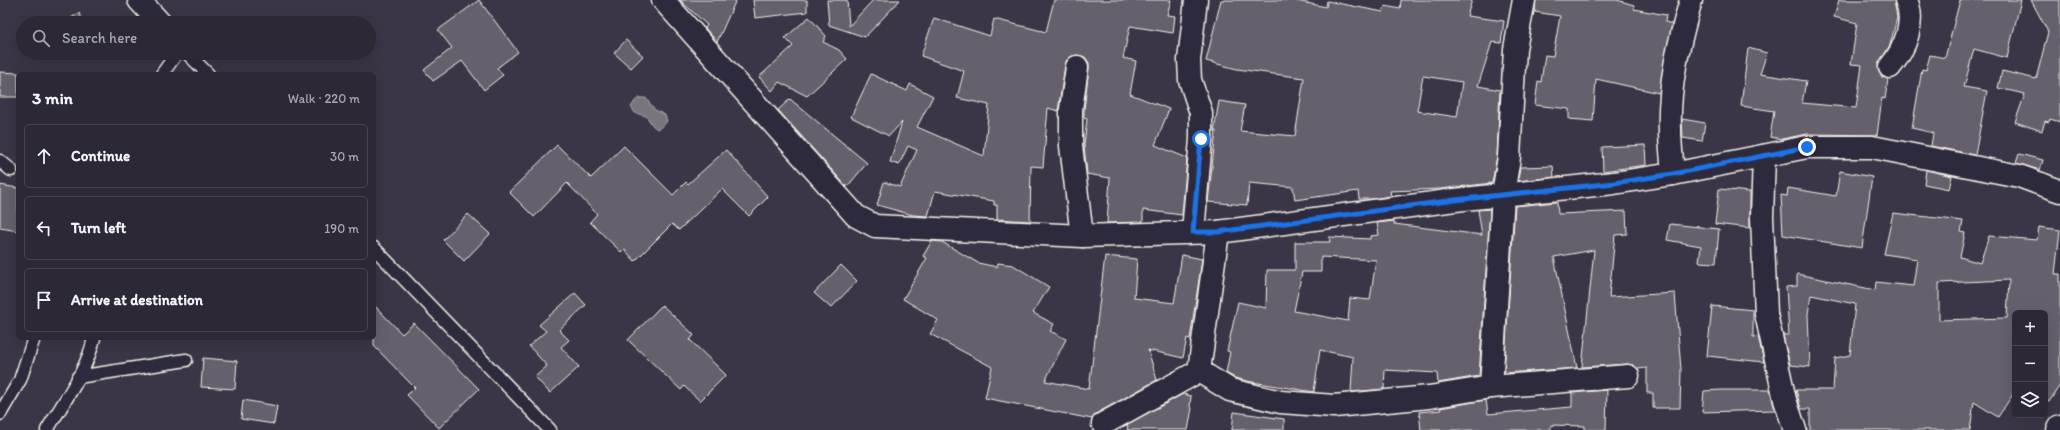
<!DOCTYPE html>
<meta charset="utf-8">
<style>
:root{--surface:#2c2835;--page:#34303d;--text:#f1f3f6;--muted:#a6a6ad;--line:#484450}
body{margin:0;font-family:Itim,sans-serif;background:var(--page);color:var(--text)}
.controls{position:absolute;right:12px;bottom:12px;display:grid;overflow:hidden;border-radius:6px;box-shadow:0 4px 16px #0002}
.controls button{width:36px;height:36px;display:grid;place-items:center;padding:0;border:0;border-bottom:1px solid var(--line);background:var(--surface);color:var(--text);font:20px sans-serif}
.stop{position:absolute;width:12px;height:12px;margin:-9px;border:3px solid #1a73e8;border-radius:50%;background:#fff}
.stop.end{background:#1a73e8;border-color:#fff;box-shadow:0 1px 4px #0008}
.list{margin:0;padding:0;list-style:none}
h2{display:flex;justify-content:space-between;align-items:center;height:52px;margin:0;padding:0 16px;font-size:17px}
h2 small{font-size:13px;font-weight:400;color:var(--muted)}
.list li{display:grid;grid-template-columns:26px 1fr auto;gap:12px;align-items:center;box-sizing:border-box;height:64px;margin:0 8px 8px;padding:0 8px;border:1px solid var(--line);border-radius:6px}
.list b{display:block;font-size:15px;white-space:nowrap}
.list em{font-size:13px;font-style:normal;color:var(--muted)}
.icon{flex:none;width:22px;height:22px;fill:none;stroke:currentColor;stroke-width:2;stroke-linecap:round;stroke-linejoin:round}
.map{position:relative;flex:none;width:2060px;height:430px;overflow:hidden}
.search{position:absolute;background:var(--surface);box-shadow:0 4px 16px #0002;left:16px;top:16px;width:360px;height:44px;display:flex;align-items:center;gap:10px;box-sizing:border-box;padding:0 14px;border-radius:22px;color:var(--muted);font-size:15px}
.panel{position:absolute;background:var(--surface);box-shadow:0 4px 16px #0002;left:16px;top:72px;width:360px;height:268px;border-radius:6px}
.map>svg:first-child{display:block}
</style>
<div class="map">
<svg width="2060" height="430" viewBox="0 0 2060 430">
<rect width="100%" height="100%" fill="#3b3647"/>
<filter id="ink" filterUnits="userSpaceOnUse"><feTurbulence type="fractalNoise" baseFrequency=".025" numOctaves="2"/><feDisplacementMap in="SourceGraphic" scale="8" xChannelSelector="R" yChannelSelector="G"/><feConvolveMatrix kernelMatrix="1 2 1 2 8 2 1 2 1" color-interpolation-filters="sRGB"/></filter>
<g filter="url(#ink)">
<path fill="#78747b" stroke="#aaa6a7" d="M639 98H646L655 110 665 115 667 121 663 126 657 129 653 126 646 116 635 113 631 107 635 101Z"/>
<g fill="#65616c" stroke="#f4f1e8" fill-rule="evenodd">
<path d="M479 0 518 52 497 68 503 75 484 90 462 61 433 81 424 70 452 48 438 30Z"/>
<path d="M680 0H736L717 42 705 28 707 25Z"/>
<path d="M753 0H807V12L755 18Z"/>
<path d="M827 0H847L849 26 873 0H900L865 37 829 25Z"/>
<path d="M1054 0H1171L1167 15 1175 16 1173 33 1130 26 1123 58 1136 61 1130 94 1169 109 1155 145 1187 158 1182 215 1143 210V222L1107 223 1110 178 1087 174 1084 145 1087 119 1084 118V110L1089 68V63L1085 57 1078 55 1072 56 1067 60 1065 65 1058 111 1048 108 1043 167 1031 166 1030 221 997 219V205H994V201L935 191 928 216 913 215 877 205 884 182 900 187 917 150 908 146 899 165 890 162 902 122 889 136 851 117 871 74 907 91 910 84 933 96 917 127 984 156 989 105 957 98 964 71 921 56 934 18 990 36 994 19 1046 32Z"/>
<path d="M1221 0H1292L1326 7 1327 1 1383 12 1385 6 1400 9 1401 0H1472L1467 16 1504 21 1501 43 1492 42 1478 86 1500 90 1497 156 1492 183 1440 189 1390 191 1391 196 1372 199H1359L1358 191 1295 200 1293 187 1249 183 1247 205 1208 202 1216 131H1214L1219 101 1245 105 1240 131 1295 136 1304 78 1237 69 1206 61ZM1423 76 1462 82 1457 117 1417 111Z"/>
<path d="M1536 0H1617L1634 5V9L1666 15 1665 22 1672 24 1659 93 1596 79 1593 121 1569 119V109L1535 105 1538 81 1541 82 1545 55 1553 56 1560 16 1535 12Z"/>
<path d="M1839 0H1894L1897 18 1890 45 1878 65 1879 72 1882 77 1888 79 1885 99 1882 98 1877 135 1807 134 1782 139 1770 137 1774 111 1741 106 1748 48 1767 53 1760 74 1806 81 1802 103 1856 108 1862 65 1851 64 1857 23 1834 17Z"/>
<path d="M1960 0H2021L2007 58 1974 49 1964 87 1987 91 1975 155 1931 146 1933 133 1912 128 1922 69 1926 70 1930 55 1945 58Z"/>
<path d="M2031 0H2060V122L2050 119 2049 122 2045 121 2042 131 2015 122 2025 94 1998 88 2002 71 2036 79 2048 32Z"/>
<path d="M79 13 85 23H63Z"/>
<path d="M809 17 826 36 823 42 839 50 847 59 807 96 779 82 772 91 759 77 793 46 785 38Z"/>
<path d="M626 40 643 56 631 68 614 53Z"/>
<path d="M0 72 18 73V97H0Z"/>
<path d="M790 99 867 163 847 187 778 110Z"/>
<path d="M1682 119 1705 123 1702 141 1683 138Z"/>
<path d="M557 145 591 178 624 146 673 195 686 182 688 184 726 150 768 197 749 216 722 189 679 230 672 224 635 261 624 249 621 252 590 222 597 214 567 183 534 217 509 192Z"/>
<path d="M1645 145 1646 165 1603 171 1602 147Z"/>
<path d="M2019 154 2043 160 2040 170 2016 163Z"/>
<path d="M1553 166 1554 177 1518 181 1520 167Z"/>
<path d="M1926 170 1952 176 1949 189 1924 184Z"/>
<path d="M1840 171 1872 177 1862 248 1783 235 1781 195 1787 196 1788 188 1836 196Z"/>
<path d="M0 185 18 188V231L0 228Z"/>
<path d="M1719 189 1750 192V228L1715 224Z"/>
<path d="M1557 202 1558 214 1626 211 1627 234 1615 235 1609 297 1675 293 1681 370 1680 408H1653V393H1647V368L1638 369 1633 365 1627 364 1582 367 1594 250 1554 257 1577 368 1504 373 1515 206Z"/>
<path d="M1490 209 1479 376 1438 383 1437 373 1385 370 1384 389 1351 392 1353 357 1320 350 1314 392 1252 382 1235 378 1226 373 1230 352 1227 351 1238 302 1266 308 1267 270H1295V242H1330L1329 237 1370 239V236L1379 235 1377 223 1394 221V224L1482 235 1478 210ZM1321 257 1376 260 1370 300 1350 298 1348 321 1294 311 1302 272H1321Z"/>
<path d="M1893 213 1963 221 1961 232 1965 233 1960 257 1980 263 1989 236 2037 240 2039 227 2060 230 2055 274H2060V385L2049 402 2045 400V313H2015V391L1998 417 1974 402 1970 430H1810V409H1801L1796 390H1833L1835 358 1850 355 1855 304 1811 295 1808 314 1810 367 1790 365 1783 335H1789L1786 287 1797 286V274L1875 290 1876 282 1913 286 1917 259 1884 254ZM2009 280 2007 318 1939 320V283Z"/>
<path d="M468 214 490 234 464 261 443 240Z"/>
<path d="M1670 224 1719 229 1716 263 1699 262 1701 246 1667 240Z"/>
<path d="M932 241 942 242 978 263 997 267 998 263 1013 265 1049 287 1033 313 1054 324 1050 331 1066 339 1045 381 1089 389 1105 256 1137 259 1134 298 1174 303 1182 255 1202 259 1190 339 1187 338 1183 358 1148 350 1157 380 1097 413 1092 419 985 398 992 367 930 334 938 320 903 299 927 258 923 256Z"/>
<path d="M841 265 857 281 831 308 814 293Z"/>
<path d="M575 293 586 305 559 330 569 340 561 347 579 367 550 393 535 377 547 366 529 346 546 331 539 325Z"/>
<path d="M374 305 402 334 414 323 479 389 439 428 407 395 415 388 374 346Z"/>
<path d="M662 305 694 335 690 340 726 375 700 401 684 386 681 390 628 340Z"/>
<path d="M1712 306 1753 310V337L1758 336 1764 362 1707 356Z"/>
<path d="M203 358 237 361 235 389 201 387Z"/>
<path d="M1607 390 1606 430H1585V426L1551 425V430H1421L1419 412 1441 410 1440 408 1486 400 1488 414 1572 407V393Z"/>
<path d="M1721 390H1770L1775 410 1702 412 1704 391Z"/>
<path d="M1183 394 1191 396 1190 407 1192 408 1188 430H1127L1128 426 1126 425Z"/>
<path d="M243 400 277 406 274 424 241 419Z"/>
<path d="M1234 412 1284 419V430H1232Z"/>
</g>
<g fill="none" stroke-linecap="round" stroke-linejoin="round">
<defs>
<g id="service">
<path d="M187 53 208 74"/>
<path d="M162 74 177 53"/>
<path d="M0 161 11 170"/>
<path d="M374 248 550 430"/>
<path d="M78 377 186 360"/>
<path d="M0 414 20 380 34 338"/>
<path d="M47 430C64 401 87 371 94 338"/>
</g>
<g id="minor">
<path d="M139 0 160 23"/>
<path d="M663 0 856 216 875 226 1082 236 1218 232 1455 200 1614 183 1673 174 1807 147H1872L2019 176 2060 191"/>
<path d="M1077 67 1071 109V146L1082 236"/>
<path d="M1890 67C1905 49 1916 22 1906 0"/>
<path d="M1764 156 1762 217 1766 314 1785 400 1795 430"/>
<path d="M1673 174C1672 159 1670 145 1670 131 1668 87 1679 42 1691 0"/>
<path d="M1193 232 1201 139V113L1190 80 1189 60 1196 0"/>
<path d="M1199 371 1230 390 1281 402 1334 406 1429 397 1491 387 1628 376"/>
<path d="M1491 387 1503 195 1509 157 1515 49 1524 0"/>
<path d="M1103 424 1199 371 1218 232"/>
<path d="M2058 430 2060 426"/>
</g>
</defs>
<use href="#service" stroke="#f4f1e8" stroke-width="15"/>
<use href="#minor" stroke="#f4f1e8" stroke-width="25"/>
<use href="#service" stroke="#2f2a3d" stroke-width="12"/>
<use href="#minor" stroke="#2f2a3d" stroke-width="22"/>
</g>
</g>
<g fill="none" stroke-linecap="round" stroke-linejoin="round" filter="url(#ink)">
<path stroke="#1a73e8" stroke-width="5" d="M1201 139 1193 232H1218L1455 200 1614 183 1673 174 1807 147"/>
</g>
</svg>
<div class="controls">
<button>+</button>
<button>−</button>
<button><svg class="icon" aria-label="layers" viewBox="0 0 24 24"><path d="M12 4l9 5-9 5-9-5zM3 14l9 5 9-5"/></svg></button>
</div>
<div class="stop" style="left:1201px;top:139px"></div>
<div class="stop end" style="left:1807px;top:147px"></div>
<div class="search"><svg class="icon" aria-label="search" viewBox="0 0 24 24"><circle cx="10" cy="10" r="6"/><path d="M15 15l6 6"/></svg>Search here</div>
<section class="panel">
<h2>3 min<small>Walk · 220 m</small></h2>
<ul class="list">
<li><svg class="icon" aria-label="ahead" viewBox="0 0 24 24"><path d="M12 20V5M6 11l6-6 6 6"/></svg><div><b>Continue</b></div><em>30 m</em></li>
<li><svg class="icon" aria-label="left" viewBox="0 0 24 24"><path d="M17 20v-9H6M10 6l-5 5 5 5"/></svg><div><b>Turn left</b></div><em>190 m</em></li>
<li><svg class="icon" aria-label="arrive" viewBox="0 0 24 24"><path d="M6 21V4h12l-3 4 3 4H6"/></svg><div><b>Arrive at destination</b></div></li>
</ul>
</section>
</div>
